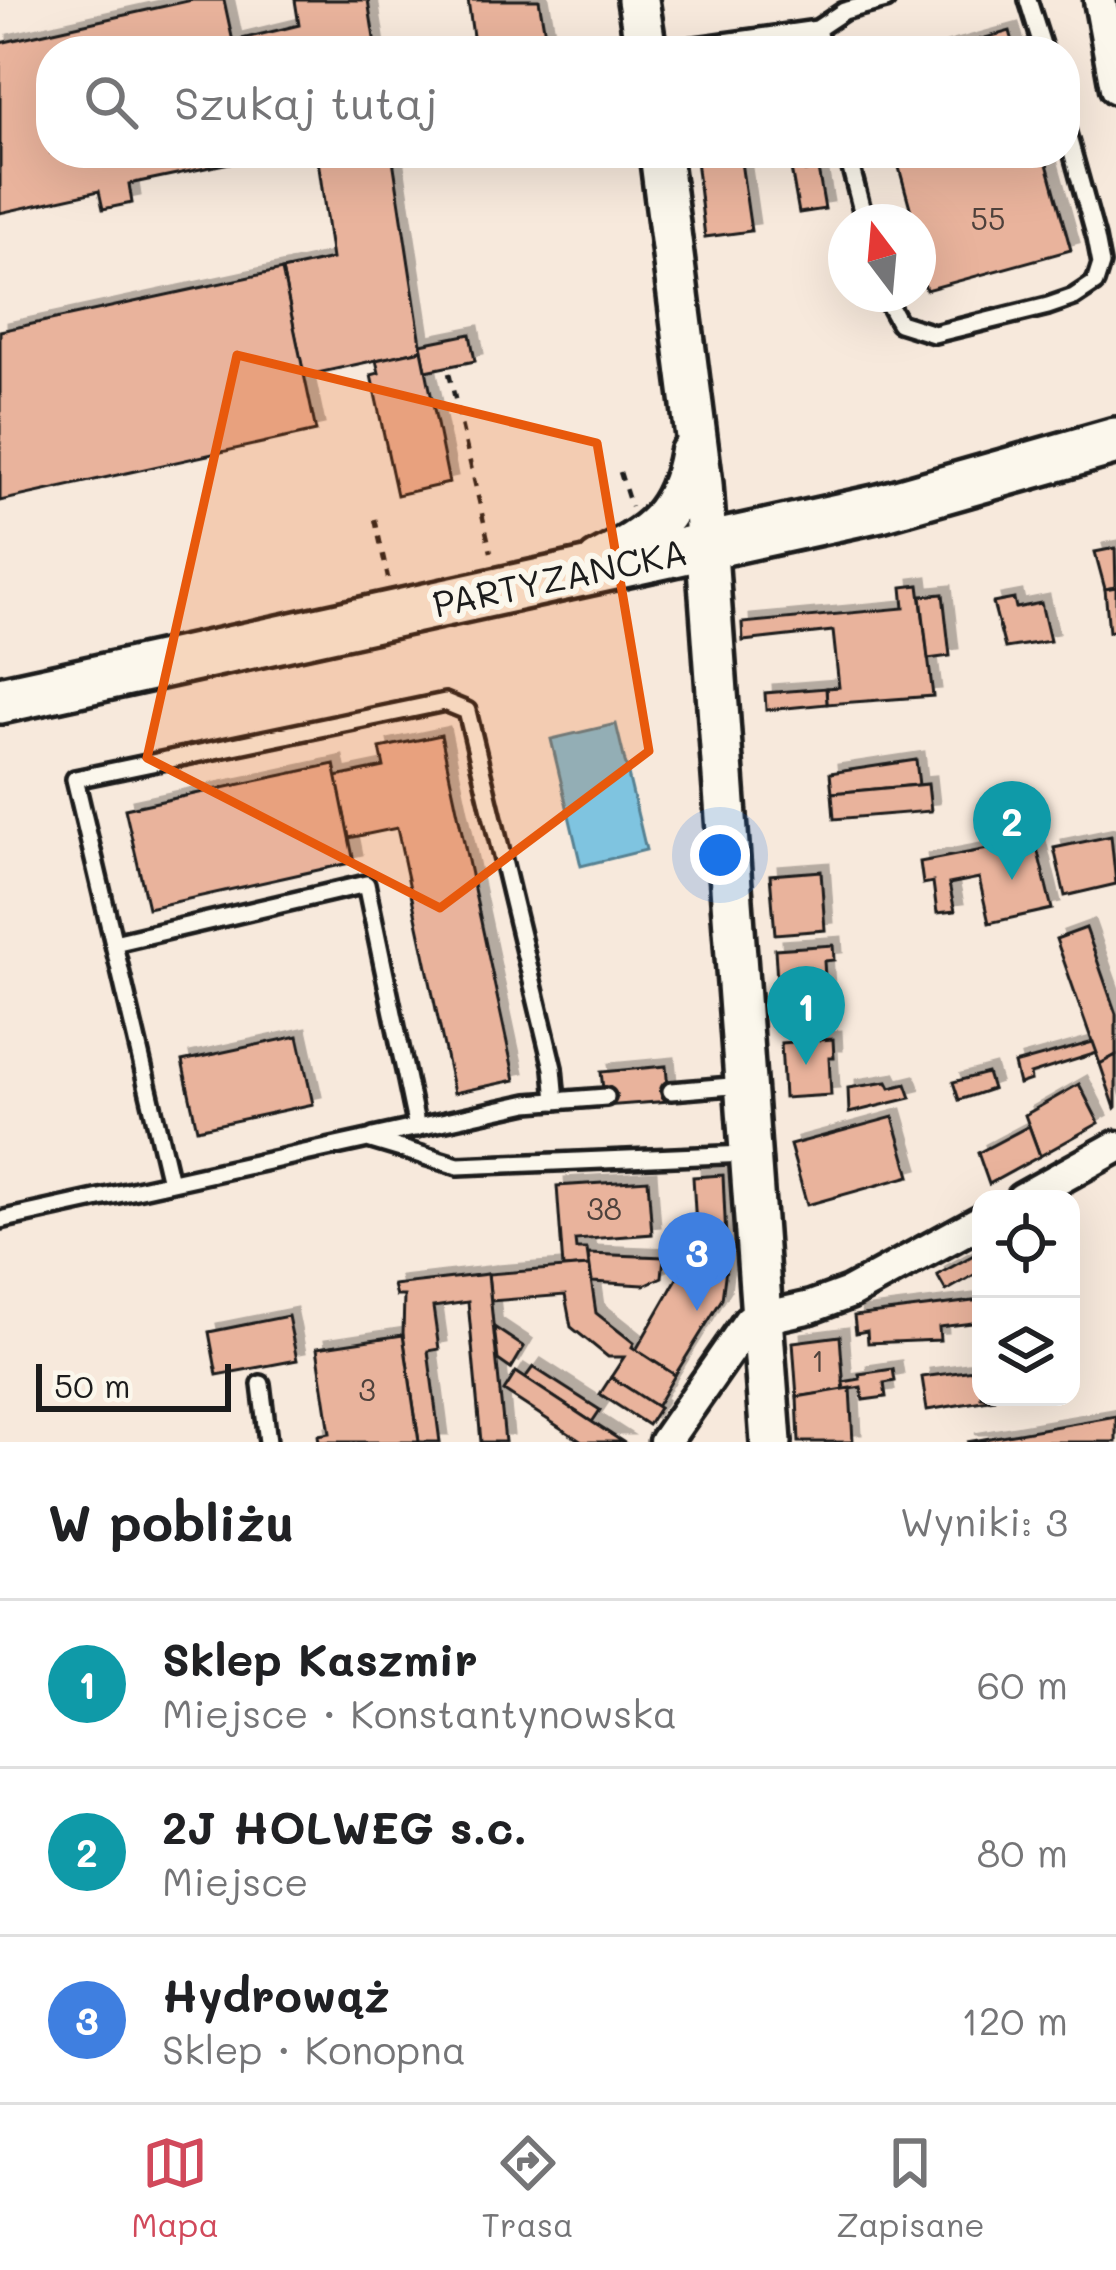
<!DOCTYPE html>
<html lang="pl">
<meta charset="utf-8">
<style>
:root{--surface:#fff;--page:#f6f6f6;--text:#202124;--muted:#757577;--line:#e0e0e0;--accent:#d1495b}
body{margin:0;font-family:Mali,sans-serif;background:var(--page);color:var(--text)}
.controls{position:absolute;right:36px;bottom:36px;display:grid;overflow:hidden;border-radius:24px;box-shadow:0 12px 48px #0002}
.controls button{width:108px;height:108px;display:grid;place-items:center;padding:0;border:0;border-bottom:3px solid var(--line);background:var(--surface);color:var(--text);font:60px sans-serif}
.compass{position:absolute;left:828px;top:204px;width:108px;height:108px;border-radius:50%;background:var(--surface);box-shadow:0 12px 48px #0002;rotate:344deg}
.scale{position:absolute;left:36px;bottom:30px;width:195px;box-sizing:border-box;padding-left:12px;border:6px solid #1c1c1c;border-top:0;font-size:33px;line-height:42px;white-space:nowrap;color:#1c1c1c;-webkit-text-stroke:9px #fbf7ec;paint-order:stroke}
.you{position:absolute;left:720px;top:855px;width:42px;height:42px;margin:-30px;border:9px solid #fff;border-radius:50%;background:#1a73e8;box-shadow:0 0 0 18px #1a73e833}
.badge{display:grid;place-items:center;width:78px;height:78px;border-radius:50%;background:var(--accent);color:#fff;font-size:39px;font-weight:700}
.pin{position:absolute;translate:-50% -99px;filter:drop-shadow(0 3px 6px #0008)}
.pin::after{content:'';position:absolute;top:63px;width:42px;height:36px;background:inherit;clip-path:polygon(0 0,100% 0,50% 100%)}
.list{margin:0;padding:0;list-style:none}
h2{display:flex;justify-content:space-between;align-items:center;height:156px;margin:0;padding:0 48px;font-size:51px}
h2 small{font-size:39px;font-weight:400;color:var(--muted)}
.list li{display:grid;grid-template-columns:78px 1fr auto;gap:36px;align-items:center;box-sizing:border-box;height:168px;padding:0 48px;border-top:3px solid var(--line)}
.list b{display:block;font-size:45px;white-space:nowrap}
.list p{margin:0;font-size:39px;white-space:nowrap;color:var(--muted)}
.list em{font-size:39px;font-style:normal;color:var(--muted)}
.icon{flex:none;width:66px;height:66px;fill:none;stroke:currentColor;stroke-width:2;stroke-linecap:round;stroke-linejoin:round}
.map{position:relative;flex:none;width:1116px;height:1442px;overflow:hidden}
.search{position:absolute;background:var(--surface);box-shadow:0 12px 48px #0002;left:36px;right:36px;top:36px;height:132px;display:flex;align-items:center;gap:30px;box-sizing:border-box;padding:0 42px;border-radius:48px;color:var(--muted);font-size:45px}
.sheet{height:660px;background:var(--surface)}
nav{display:flex;justify-content:space-around;align-items:center;box-sizing:border-box;height:168px;border-top:3px solid var(--line);background:var(--surface);font-size:33px;color:var(--muted)}
nav a{display:grid;justify-items:center;gap:6px}
nav .on{color:var(--accent)}
.map>svg:first-child{display:block}
</style>
<div class="map">
<svg width="1116" height="1442" viewBox="0 0 1116 1442">
<defs>
<filter id="shadow"><feDropShadow dx="8" dy="-8" stdDeviation="0" flood-color="#0004"/></filter>
</defs>
<rect width="100%" height="100%" fill="#f7e9dc"/>
<filter id="ink" filterUnits="userSpaceOnUse"><feTurbulence type="fractalNoise" baseFrequency=".00833" numOctaves="2"/><feDisplacementMap in="SourceGraphic" scale="24" xChannelSelector="R" yChannelSelector="G"/><feConvolveMatrix kernelMatrix="1 2 1 2 8 2 1 2 1" color-interpolation-filters="sRGB"/></filter>
<g filter="url(#ink)">
<path fill="#7fc4e0" stroke="#578192" stroke-width="3" d="M616 724 646 850 581 866 551 739Z"/>
<g fill="#e9b39c" stroke="#1c1c1c" stroke-width="3" filter="url(#shadow)">
<path d="M192 0H224L235 51H51V153H258V157L129 184 132 203 103 209 99 191 0 213V43Z"/>
<path d="M295 0H368L376 51H235L233 41 299 25Z"/>
<path d="M468 0H539L548 51H475Z"/>
<path d="M1010 31 1015 49 1021 47 1022 51H938Z"/>
<path d="M317 153H392L422 350 304 376 282 270 332 259Z"/>
<path d="M776 153H802L805 171 818 169 825 209 799 213 790 163 777 165Z"/>
<path d="M895 153H1044L1071 250 926 290 918 262V222H914Z"/>
<path d="M740 155 751 231 705 237 696 160Z"/>
<path d="M282 270 316 431 0 501V331Z"/>
<path d="M470 334 475 361 426 371 421 344Z"/>
<path d="M422 350 449 483 397 495 371 375 379 373 376 360Z"/>
<path d="M1115 548 1116 587 1105 589 1095 552Z"/>
<path d="M919 585 933 696 827 704 826 688 839 687 833 631 743 641 742 623 904 608 902 587Z"/>
<path d="M1116 587V630L1109 632 1105 589Z"/>
<path d="M943 594 950 656 928 659 921 596Z"/>
<path d="M1014 599 1016 608 1041 603 1050 641 1005 648 993 603Z"/>
<path d="M826 688 827 704 766 710 765 693Z"/>
<path d="M441 735 515 1080 454 1093 397 828 349 838 336 777 384 767 380 748Z"/>
<path d="M916 760 919 785 832 793 830 773Z"/>
<path d="M334 764 354 862 148 908 125 809Z"/>
<path d="M928 784 931 811 834 819 832 793Z"/>
<path d="M1111 836 1116 884 1065 896 1054 848Z"/>
<path d="M1035 840 1052 909 989 923 979 878 949 884 955 911 937 913 933 882 923 884 920 862Z"/>
<path d="M821 871 825 930 775 934 770 875Z"/>
<path d="M1086 928 1116 1014V1055L1100 1064 1056 939Z"/>
<path d="M833 945 834 960 824 961 826 994 778 997 775 949Z"/>
<path d="M298 1036 313 1104 197 1129 182 1061Z"/>
<path d="M833 1039 834 1058H829L831 1095 784 1098 781 1043Z"/>
<path d="M1093 1042 1097 1053 1030 1074 1031 1080 1019 1084 1014 1064Z"/>
<path d="M1116 1055V1107L1115 1108 1100 1064Z"/>
<path d="M666 1066 669 1101 605 1106 601 1072Z"/>
<path d="M987 1073 992 1089 959 1100 953 1082Z"/>
<path d="M887 1082 890 1088 906 1084 911 1098 849 1113 848 1088Z"/>
<path d="M1079 1084 1099 1123 1040 1156 1025 1115Z"/>
<path d="M893 1117 910 1176 807 1205 790 1145Z"/>
<path d="M1029 1126 1040 1156 989 1184 978 1153Z"/>
<path d="M723 1175 727 1261 698 1260 693 1177Z"/>
<path d="M648 1180 652 1234 575 1240 576 1249H587L589 1266 563 1268 557 1186Z"/>
<path d="M981 1251V1271L946 1291 937 1275Z"/>
<path d="M588 1254 664 1257 662 1277 644 1285 592 1282Z"/>
<path d="M682 1258 727 1261 722 1299 675 1375 636 1350 679 1275Z"/>
<path d="M589 1266 596 1313 634 1343 632 1347 675 1375 656 1407 611 1377 624 1357H608L571 1327 565 1295 491 1301 488 1274Z"/>
<path d="M488 1274 505 1442H481L468 1302 433 1307 439 1349 428 1351 440 1442H419L403 1335 404 1296H396L393 1285Z"/>
<path d="M981 1300V1322L939 1327 940 1340 868 1343 867 1331 856 1333 854 1316Z"/>
<path d="M288 1316 297 1360 217 1375 209 1332Z"/>
<path d="M494 1327 524 1347 511 1369 498 1360Z"/>
<path d="M403 1335 419 1442H319L318 1435 330 1433 317 1348Z"/>
<path d="M840 1336 844 1390 797 1397 793 1342Z"/>
<path d="M533 1367 600 1410 592 1422 525 1378Z"/>
<path d="M893 1369 895 1381 884 1383 886 1397 863 1400 861 1387 844 1390 843 1382 860 1379 859 1374Z"/>
<path d="M981 1369V1397L995 1399 927 1410 922 1377Z"/>
<path d="M516 1372 592 1422 623 1442H582L504 1391Z"/>
<path d="M611 1377 659 1408 648 1425 600 1394Z"/>
<path d="M850 1388 853 1442H799L797 1397Z"/>
<path d="M1116 1416V1442H967Z"/>
</g>
<g fill="none" stroke-linecap="round" stroke-linejoin="round">
<defs>
<g id="service">
<path d="M1028 0 1044 51"/>
<path d="M817 29 822 51"/>
<path d="M660 51 817 29 844 11 886 0"/>
<path d="M847 153 865 222"/>
<path d="M883 294 899 323 934 334 1048 306 1074 297 1095 283 1101 264 1096 238 1065 126"/>
<path d="M114 943 366 884 417 1128"/>
<path d="M671 1091 743 1085"/>
<path d="M373 1137 528 1103 606 1097"/>
<path d="M170 1182 75 779 445 702 467 711 553 1068 556 1101"/>
<path d="M0 1220 368 1139 458 1166 747 1154"/>
<path d="M261 1384 268 1442"/>
</g>
<g id="minor">
<path d="M1100 0 1116 88"/>
<path d="M1022 1199 1116 1147"/>
<path d="M665 1442 749 1321 811 1307 849 1293 981 1221"/>
</g>
<g id="tertiary">
<path d="M638 0 646 51"/>
<path d="M660 153 702 484 771 1442"/>
<path d="M598 562C652 534 679 516 690 453"/>
</g>
<path id="secondary" d="M0 700 880 508 1116 441"/>
</defs>
<use href="#service" stroke="#1c1c1c" stroke-width="24"/>
<use href="#minor" stroke="#1c1c1c" stroke-width="39"/>
<use href="#tertiary" stroke="#1c1c1c" stroke-width="48"/>
<use href="#secondary" stroke="#1c1c1c" stroke-width="54"/>
<g stroke="#1c1c1c" stroke-width="4.5" stroke-dasharray="9 9" stroke-linecap="butt">
<path d="M449 373 491 552"/>
<path d="M620 472 631 507"/>
<path d="M375 519 388 578"/>
</g>
<use href="#service" stroke="#fbf7ec" stroke-width="15"/>
<use href="#minor" stroke="#fbf7ec" stroke-width="30"/>
<use href="#tertiary" stroke="#fbf7ec" stroke-width="39"/>
<use href="#secondary" stroke="#fbf7ec" stroke-width="45"/>
</g>
</g>
<path fill="#e8590c" fill-opacity="0.2" stroke="#e8590c" stroke-width="9" stroke-linejoin="round" d="M237 355 597 443 649 751 440 908 147 758Z"/>
<g text-anchor="middle" stroke-width="12" stroke-linejoin="round" paint-order="stroke">
<g font-size="30" fill="#4f423c">
<text x="988" y="230">55</text>
<text x="604" y="1220">38</text>
<text x="818" y="1372">1</text>
<text x="367" y="1401">3</text>
</g>
<g font-size="36" fill="#1c1c1c" stroke="#fbf7ec">
<text transform="translate(560 578) rotate(-12)" y="13">PARTYZANCKA</text>
</g>
</g>
</svg>
<div class="controls">
<button><svg class="icon" aria-label="locate" viewBox="0 0 24 24"><circle cx="12" cy="12" r="6"/><path d="M12 2v4M12 18v4M2 12h4M18 12h4"/></svg></button>
<button><svg class="icon" aria-label="layers" viewBox="0 0 24 24"><path d="M12 4l9 5-9 5-9-5zM3 14l9 5 9-5"/></svg></button>
</div>
<svg class="compass" viewBox="-18 -18 36 36"><path d="M0-13l5 13h-10z" fill="#e53935"/><path d="M0 13l5-13h-10z" fill="#757577"/></svg>
<div class="scale">50 m</div>
<div class="you"></div>
<div class="pin badge" style="left:806px;top:1065px;background:#0f9aa8">1</div>
<div class="pin badge" style="left:1012px;top:880px;background:#0f9aa8">2</div>
<div class="pin badge" style="left:697px;top:1311px;background:#3f7fe0">3</div>
<div class="search"><svg class="icon" aria-label="search" viewBox="0 0 24 24"><circle cx="10" cy="10" r="6"/><path d="M15 15l6 6"/></svg>Szukaj tutaj</div>
</div>
<section class="sheet">
<h2>W pobliżu<small>Wyniki: 3</small></h2>
<ul class="list">
<li><span class="badge" style="background:#0f9aa8">1</span><div><b>Sklep Kaszmir</b><p>Miejsce · Konstantynowska</p></div><em>60 m</em></li>
<li><span class="badge" style="background:#0f9aa8">2</span><div><b>2J HOLWEG s.c.</b><p>Miejsce</p></div><em>80 m</em></li>
<li><span class="badge" style="background:#3f7fe0">3</span><div><b>Hydrowąż</b><p>Sklep · Konopna</p></div><em>120 m</em></li>
</ul>
</section>
<nav>
<a class="on"><svg class="icon" aria-label="map" viewBox="0 0 24 24"><path d="M3 6l6-2 6 2 6-2v14l-6 2-6-2-6 2zM9 4v14M15 6v14"/></svg>Mapa</a>
<a><svg class="icon" aria-label="directions" viewBox="0 0 24 24"><path d="M12 3l9 9-9 9-9-9zM9 14v-3h6M13 9l2 2-2 2"/></svg>Trasa</a>
<a><svg class="icon" aria-label="saved" viewBox="0 0 24 24"><path d="M7 4h10v16l-5-4-5 4z"/></svg>Zapisane</a>
</nav>
